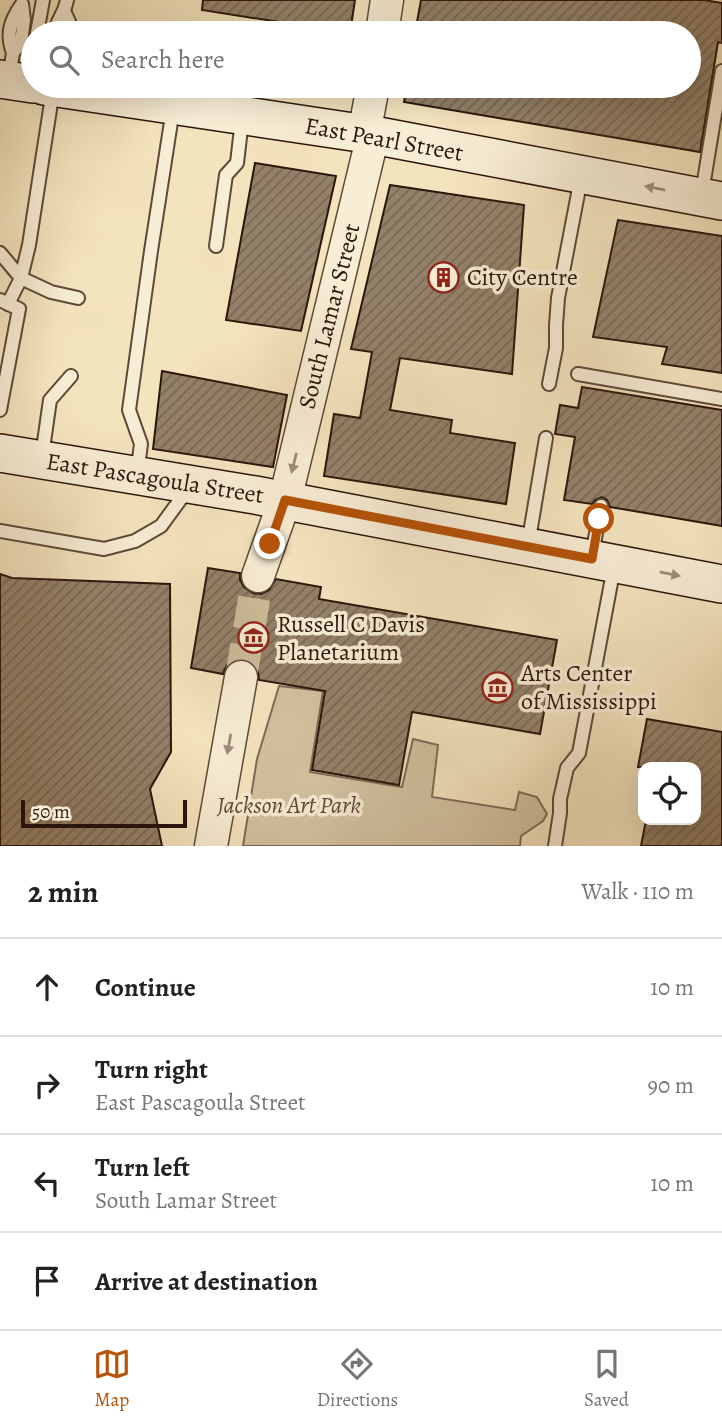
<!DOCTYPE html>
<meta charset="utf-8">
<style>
:root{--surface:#fff;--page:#f2f2f2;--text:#222;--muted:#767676;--line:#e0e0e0;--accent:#b45309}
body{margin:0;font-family:Alegreya,serif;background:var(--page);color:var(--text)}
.controls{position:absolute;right:21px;bottom:21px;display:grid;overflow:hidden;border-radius:14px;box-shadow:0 7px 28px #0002}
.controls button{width:63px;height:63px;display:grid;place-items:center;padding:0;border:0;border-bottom:2px solid var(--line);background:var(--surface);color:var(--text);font:35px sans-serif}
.scale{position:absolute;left:21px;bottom:18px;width:166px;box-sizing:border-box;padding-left:7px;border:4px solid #2b150c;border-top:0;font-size:19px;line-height:24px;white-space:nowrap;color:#2b150c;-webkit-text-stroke:5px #f8edd5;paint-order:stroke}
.stop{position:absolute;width:21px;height:21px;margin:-16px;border:5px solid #b45309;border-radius:50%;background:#fff}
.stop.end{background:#b45309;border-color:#fff;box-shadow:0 2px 7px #0008}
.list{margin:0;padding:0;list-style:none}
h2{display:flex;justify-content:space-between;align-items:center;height:91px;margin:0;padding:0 28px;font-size:30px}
h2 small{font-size:23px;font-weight:400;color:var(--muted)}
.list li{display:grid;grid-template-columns:46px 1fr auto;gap:21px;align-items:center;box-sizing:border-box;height:98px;padding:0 28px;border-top:2px solid var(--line)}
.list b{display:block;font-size:26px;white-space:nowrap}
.list p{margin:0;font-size:23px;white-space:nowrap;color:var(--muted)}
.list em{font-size:23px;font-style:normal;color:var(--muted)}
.icon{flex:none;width:38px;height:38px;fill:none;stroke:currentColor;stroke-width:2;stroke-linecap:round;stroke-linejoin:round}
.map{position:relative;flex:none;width:722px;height:846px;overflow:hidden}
.search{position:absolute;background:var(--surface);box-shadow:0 7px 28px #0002;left:21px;right:21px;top:21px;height:77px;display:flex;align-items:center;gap:18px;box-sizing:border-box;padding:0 24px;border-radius:38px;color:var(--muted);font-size:26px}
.sheet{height:483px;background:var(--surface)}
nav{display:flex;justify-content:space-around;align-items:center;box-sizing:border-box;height:98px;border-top:2px solid var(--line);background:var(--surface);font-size:19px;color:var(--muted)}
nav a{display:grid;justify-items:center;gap:4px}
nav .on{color:var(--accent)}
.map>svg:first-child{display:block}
</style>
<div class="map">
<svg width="722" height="846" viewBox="0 0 722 846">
<defs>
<pattern id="building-hatch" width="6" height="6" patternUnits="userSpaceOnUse" patternTransform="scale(1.75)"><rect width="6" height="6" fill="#948169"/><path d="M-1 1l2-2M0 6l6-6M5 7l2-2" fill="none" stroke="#796855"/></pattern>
</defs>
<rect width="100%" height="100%" fill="#f4e4be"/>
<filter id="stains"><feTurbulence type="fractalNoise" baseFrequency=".00286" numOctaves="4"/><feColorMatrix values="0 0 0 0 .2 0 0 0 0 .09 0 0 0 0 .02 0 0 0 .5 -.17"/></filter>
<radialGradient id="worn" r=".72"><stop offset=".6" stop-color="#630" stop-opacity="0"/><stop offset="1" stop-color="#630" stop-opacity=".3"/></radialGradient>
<path fill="#d2c1a0" stroke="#7e6b56" stroke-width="2" d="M279 686 323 691 310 772 402 787 413 739 438 745 432 797 515 810 519 792 537 797 547 814 543 821 521 836 520 846H243L257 759Z"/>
<g fill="url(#building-hatch)" stroke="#2b150c" stroke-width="2">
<path d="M203 0H355L350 33 202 10Z"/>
<path d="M421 0H704L722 3V43L718 42 700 152 404 102 407 86H689V33H415Z"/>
<path d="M255 163 336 176 301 331 226 320Z"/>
<path d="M390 185 524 205 512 374 400 358 390 410 452 420 450 433 515 443 506 504 324 476 334 414 360 418 372 352 351 349Z"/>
<path d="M618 220 722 236V373L662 364 667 347 593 337Z"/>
<path d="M162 371 287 395 273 467 153 449Z"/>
<path d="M582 387 722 410V526L610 507 607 500 602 497 595 500 592 504 564 500 575 437 555 434 560 405 578 408Z"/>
<path d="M208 568 240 573V580L244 587 253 593 261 594 269 590 276 579 321 587 319 599 557 640 540 734 412 712 399 785 312 770 325 691 259 680 258 671 253 663 244 659 235 660 227 665 223 674 191 668Z"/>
<path d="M0 574 12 578 170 584 171 752 150 789 162 846H0Z"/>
<path d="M647 719 722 732V846H641L646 820H696V767H638Z"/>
</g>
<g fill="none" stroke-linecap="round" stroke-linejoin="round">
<path stroke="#ccbb9a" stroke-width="32" stroke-dasharray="32 16" stroke-linecap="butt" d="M241 677 258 576"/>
<defs>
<g id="service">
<path d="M65 13 70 24 68 33"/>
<path d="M37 33 43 0"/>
<path d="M55 33C57 18 64 16 67 0"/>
<path d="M133 33 134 29 159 33"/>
<path d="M9 77 13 53 21 42 24 20 22 4C10 21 6 34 13 53"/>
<path d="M29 82 33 58"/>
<path d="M702 193 722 71"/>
<path d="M216 246 226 175 237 163 242 120"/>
<path d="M0 253 21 278 51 292 78 298"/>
<path d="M8 304 21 278 29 245 53 90"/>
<path d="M578 374 722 399"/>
<path d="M549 384 556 348V325L558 298 581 178"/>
<path d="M0 410 19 309 0 300"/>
<path d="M42 456 50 400 71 376"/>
<path d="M137 474 141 444 129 410 151 251 173 109"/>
<path d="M0 531 104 549 135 541 161 526 188 489"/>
<path d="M528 545 546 438"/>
<path d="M592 555 601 506"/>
<path d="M555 846 560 813V799L567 768 579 753 614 567"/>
</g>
<g id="tertiary">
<path d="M382 33 387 0"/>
<path d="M364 134 373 86"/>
<path d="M258 576 285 500 373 135"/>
<path d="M211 846 241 677"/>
</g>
<g id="secondary">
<path d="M0 79 33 84"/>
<path d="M44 86 373 135 722 201"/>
<path d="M0 453 255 495 722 584"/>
</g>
</defs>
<use href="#service" stroke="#5d4938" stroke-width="16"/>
<use href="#tertiary" stroke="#5d4938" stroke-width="35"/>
<use href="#secondary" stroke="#2b150c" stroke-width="40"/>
<use href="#service" stroke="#f8edd5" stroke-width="12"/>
<use href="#tertiary" stroke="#f8edd5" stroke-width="32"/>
<use href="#secondary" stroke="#f8edd5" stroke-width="37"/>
</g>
<defs><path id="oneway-solid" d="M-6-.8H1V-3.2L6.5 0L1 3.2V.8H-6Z" transform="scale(1.75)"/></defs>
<g fill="#9c8c7b">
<use href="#oneway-solid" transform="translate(655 188) rotate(-169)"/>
<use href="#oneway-solid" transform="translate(294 463) rotate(104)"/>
<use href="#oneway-solid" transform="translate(670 574) rotate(11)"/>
<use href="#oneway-solid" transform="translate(229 744) rotate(100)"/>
</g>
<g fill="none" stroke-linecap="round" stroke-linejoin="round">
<path stroke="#b45309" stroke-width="9" d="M270 544 285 500 592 559 599 519"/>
</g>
<defs>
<symbol id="building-ring" viewBox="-11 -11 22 22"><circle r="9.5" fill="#f8edd5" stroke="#8f2418" stroke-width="1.5"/><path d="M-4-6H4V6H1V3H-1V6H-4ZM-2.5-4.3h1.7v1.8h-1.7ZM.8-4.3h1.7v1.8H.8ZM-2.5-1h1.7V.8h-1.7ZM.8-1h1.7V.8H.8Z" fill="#8f2418"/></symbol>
<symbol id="museum-ring" viewBox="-11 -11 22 22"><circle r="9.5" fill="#f8edd5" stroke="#8f2418" stroke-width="1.5"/><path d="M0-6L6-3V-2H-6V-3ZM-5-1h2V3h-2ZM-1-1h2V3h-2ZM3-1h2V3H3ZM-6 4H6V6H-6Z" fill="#8f2418"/></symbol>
</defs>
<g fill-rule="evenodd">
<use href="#building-ring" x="426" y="260" width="35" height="35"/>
<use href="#museum-ring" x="236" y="620" width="35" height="35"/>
<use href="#museum-ring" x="480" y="670" width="35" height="35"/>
</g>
<g text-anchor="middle" stroke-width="7" stroke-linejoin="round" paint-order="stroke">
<g font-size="24" fill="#2b150c" stroke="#f8edd5">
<text transform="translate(384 139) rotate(10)" y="8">East Pearl Street</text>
<text transform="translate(329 316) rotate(-76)" y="8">South Lamar Street</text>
<text transform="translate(155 478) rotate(9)" y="8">East Pascagoula Street</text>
</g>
<g font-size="24" fill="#2b150c" stroke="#f8edd5" text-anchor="start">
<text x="467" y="285">City Centre</text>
<text x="277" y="632">Russell C Davis<tspan x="277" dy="28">Planetarium</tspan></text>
<text x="521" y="681">Arts Center<tspan x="521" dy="28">of Mississippi</tspan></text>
</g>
<g font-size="24" font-style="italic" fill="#5d4938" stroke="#f8edd5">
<text x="289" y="813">Jackson Art Park</text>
</g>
</g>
<rect width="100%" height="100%" filter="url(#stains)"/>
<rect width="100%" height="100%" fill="url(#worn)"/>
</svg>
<div class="controls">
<button><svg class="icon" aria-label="locate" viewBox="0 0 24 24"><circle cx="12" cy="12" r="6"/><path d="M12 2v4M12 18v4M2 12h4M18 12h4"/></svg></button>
</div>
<div class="scale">50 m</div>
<div class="stop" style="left:599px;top:519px"></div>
<div class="stop end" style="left:270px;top:544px"></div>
<div class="search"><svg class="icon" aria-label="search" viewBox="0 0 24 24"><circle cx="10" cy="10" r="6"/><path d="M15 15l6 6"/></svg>Search here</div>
</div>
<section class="sheet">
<h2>2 min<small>Walk · 110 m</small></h2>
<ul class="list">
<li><svg class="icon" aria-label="ahead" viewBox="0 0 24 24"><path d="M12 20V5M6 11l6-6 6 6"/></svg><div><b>Continue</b></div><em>10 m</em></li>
<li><svg class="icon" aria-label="right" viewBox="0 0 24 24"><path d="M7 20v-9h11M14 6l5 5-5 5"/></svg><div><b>Turn right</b><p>East Pascagoula Street</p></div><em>90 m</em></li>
<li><svg class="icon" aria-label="left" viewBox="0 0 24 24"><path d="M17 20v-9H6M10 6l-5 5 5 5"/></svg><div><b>Turn left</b><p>South Lamar Street</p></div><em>10 m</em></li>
<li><svg class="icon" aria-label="arrive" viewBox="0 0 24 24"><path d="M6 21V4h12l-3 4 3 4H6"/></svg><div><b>Arrive at destination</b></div></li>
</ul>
</section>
<nav>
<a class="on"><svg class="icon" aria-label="map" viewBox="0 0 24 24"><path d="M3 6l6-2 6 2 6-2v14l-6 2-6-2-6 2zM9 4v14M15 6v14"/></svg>Map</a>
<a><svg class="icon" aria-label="directions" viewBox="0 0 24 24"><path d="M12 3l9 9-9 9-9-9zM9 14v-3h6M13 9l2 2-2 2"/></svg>Directions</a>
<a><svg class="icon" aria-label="saved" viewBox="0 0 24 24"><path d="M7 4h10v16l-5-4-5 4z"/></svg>Saved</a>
</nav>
